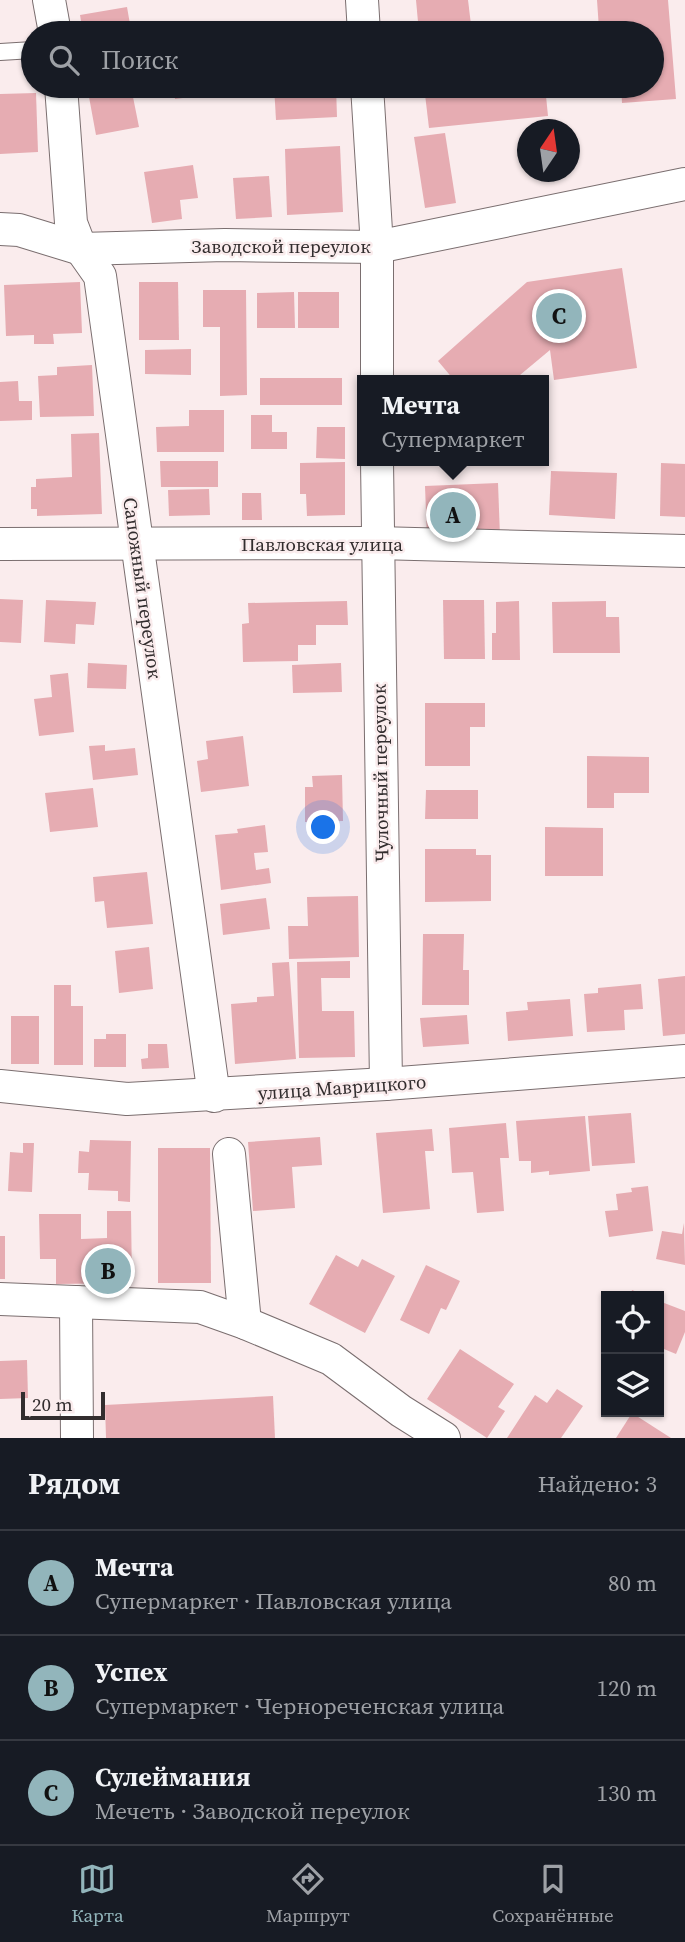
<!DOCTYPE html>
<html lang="ru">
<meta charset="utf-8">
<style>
:root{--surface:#171b24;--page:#20242c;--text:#f1f3f6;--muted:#9ea1a6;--line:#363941;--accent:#92b5bb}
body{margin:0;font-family:"Source Serif 4",serif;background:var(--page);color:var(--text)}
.controls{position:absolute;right:21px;bottom:21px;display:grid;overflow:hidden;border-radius:0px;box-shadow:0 2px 5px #0004}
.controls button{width:63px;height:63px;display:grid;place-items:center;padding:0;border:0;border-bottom:2px solid var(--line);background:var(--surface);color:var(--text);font:35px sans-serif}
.compass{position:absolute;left:517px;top:119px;width:63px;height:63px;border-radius:50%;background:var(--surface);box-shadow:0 2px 5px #0004;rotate:13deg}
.scale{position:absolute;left:21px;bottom:18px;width:84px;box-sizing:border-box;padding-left:7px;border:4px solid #322d2e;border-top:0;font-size:19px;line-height:24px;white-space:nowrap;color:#322d2e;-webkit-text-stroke:5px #faeced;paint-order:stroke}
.you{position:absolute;left:324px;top:828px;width:24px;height:24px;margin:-18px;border:5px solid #fff;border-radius:50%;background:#1a73e8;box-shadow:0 0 0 10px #1a73e833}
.badge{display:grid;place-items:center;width:46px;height:46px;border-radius:50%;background:var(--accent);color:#111;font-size:23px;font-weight:700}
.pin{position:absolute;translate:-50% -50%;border:4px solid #fff;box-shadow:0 2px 7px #0006}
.popup{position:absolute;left:357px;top:375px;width:192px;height:91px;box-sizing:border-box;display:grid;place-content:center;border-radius:0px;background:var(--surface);filter:drop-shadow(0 2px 5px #0005);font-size:23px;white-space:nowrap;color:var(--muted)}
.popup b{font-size:26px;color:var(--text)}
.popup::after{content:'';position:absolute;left:50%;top:100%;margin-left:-14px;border:14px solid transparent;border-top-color:var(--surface)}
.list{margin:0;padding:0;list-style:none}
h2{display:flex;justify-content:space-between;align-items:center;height:91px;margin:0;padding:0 28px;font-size:30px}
h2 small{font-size:23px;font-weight:400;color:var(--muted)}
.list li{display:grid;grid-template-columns:46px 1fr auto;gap:21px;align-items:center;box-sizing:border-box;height:105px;padding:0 28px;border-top:2px solid var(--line)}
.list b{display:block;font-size:26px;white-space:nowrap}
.list p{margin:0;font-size:23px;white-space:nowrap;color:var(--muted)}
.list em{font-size:23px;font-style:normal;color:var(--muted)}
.icon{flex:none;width:38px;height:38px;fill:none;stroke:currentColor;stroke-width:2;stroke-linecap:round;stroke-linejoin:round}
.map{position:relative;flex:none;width:685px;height:1438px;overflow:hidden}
.search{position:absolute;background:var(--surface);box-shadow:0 2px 5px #0004;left:21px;right:21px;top:21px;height:77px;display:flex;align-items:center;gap:18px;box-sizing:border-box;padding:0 24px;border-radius:38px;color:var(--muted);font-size:26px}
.sheet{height:406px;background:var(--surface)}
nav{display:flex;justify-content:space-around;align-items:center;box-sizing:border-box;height:98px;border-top:2px solid var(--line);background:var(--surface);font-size:19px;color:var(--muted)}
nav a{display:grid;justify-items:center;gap:4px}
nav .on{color:var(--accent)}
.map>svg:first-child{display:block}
</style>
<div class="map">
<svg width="685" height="1438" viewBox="0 0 685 1438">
<rect width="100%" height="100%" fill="#faeced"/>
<g fill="#e6acb2">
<path d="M416 0H468L472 33H419Z"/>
<path d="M597 0H668L676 99 622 103 621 86H652V33H617L616 28 599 29Z"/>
<path d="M127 7 131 30 123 31V33H83L80 15Z"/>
<path d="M87 86H143L144 95 133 97 139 127 96 135Z"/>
<path d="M173 86H230V92L175 99Z"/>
<path d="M274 86H336L337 117 276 120Z"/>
<path d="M424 86H545L548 116 429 128Z"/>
<path d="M36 93 38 152 0 154V94Z"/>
<path d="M445 133 456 203 425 208 414 137Z"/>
<path d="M340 146 343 212 287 215 285 149Z"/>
<path d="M193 165 198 198 180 200 182 219 152 223 144 172Z"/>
<path d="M269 176 272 217 236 219 233 178Z"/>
<path d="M622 268 637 368 554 380 550 350 514 380H454L438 361 527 282Z"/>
<path d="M80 282 82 333 53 334 54 344H34V335L6 336 4 285Z"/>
<path d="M139 282H178L179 340H139Z"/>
<path d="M203 290H246L247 395 220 396V327H203Z"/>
<path d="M294 292 295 328H257V293Z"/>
<rect x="298" y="292" width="41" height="36"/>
<path d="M191 349V375L145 374V350Z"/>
<path d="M92 365 94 416 40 417 38 376 57 375V367Z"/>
<rect x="260" y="378" width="82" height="27"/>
<path d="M18 381 19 401H32V420L0 421V382Z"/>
<path d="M189 410H224V452H157L156 427 189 426Z"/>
<path d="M251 415H272V432H287V449H251Z"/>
<path d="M317 427H345V459L316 458Z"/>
<path d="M99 433 102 514 37 516V509H31V487H36V479L72 477 71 434Z"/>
<path d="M160 461H218V487H161Z"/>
<path d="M345 462V515L307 516 306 494H300V463Z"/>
<path d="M661 463 685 464V517L660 516Z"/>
<path d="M551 471 617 473 615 519 549 515Z"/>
<path d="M498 483 500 536 427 538 425 486Z"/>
<path d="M209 489 210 515 169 516 168 490Z"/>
<path d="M242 493H261L262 520H242Z"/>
<path d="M0 599 23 600 21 643 0 642Z"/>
<path d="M46 600 96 602 94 625 76 624 75 644 44 642Z"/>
<path d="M443 600H484L485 659H444Z"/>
<path d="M347 601 348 625H316V645H298V661L243 662 242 624 249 623 248 603Z"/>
<path d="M519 601 520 660H492V633H496V602Z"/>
<path d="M606 601V617H619L620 653H553L552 602Z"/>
<path d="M88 663 127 665 126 689 87 688Z"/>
<path d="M341 663 342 692 293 693 292 665Z"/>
<path d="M68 673 74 732 39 736 34 699 52 697 50 675Z"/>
<path d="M425 703H485V727H470V766H425Z"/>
<path d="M243 736 249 786 201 792 197 761 208 759 206 741Z"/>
<path d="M105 745V751L135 748 138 775 93 780 89 746Z"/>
<path d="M587 756 649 757V793H614V808H587Z"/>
<path d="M342 775 343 821 305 822V787H313L312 776Z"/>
<path d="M93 788 98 827 50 832 45 793Z"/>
<path d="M426 790H478V819H425Z"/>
<path d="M265 825 268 852 254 853 256 870 269 868 271 883 221 890 215 835 238 833 237 829Z"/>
<path d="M545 827 603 828V876H545Z"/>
<path d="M425 849H476V855H491V901L425 902Z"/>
<path d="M147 872 153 924 107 928 104 901 95 902 93 877Z"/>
<path d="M358 896 359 957 289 959 288 926H308L307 897Z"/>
<path d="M266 898 270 929 223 935 220 904Z"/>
<path d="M423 934H464L463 970H469V1005H422Z"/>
<path d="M149 947 153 989 119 993 115 951Z"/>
<path d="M350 961V978H321L322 1011H354L355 1057 299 1058 297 962Z"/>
<path d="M289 962 296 1059 235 1064 231 1004 257 1002V997L274 996 272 963Z"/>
<path d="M685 976V1034L663 1036 658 979Z"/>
<path d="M641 984 643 1009 624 1010 625 1030 587 1032 584 994 598 993V988Z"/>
<path d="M54 985H71V1006H83V1065H54Z"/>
<path d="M570 999 573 1036 508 1041 506 1012 528 1010 527 1002Z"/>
<path d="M467 1015 469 1044 423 1047 420 1018Z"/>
<rect x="11" y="1016" width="28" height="48"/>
<path d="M106 1034H126V1067H94V1039H106Z"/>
<path d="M148 1044H167L169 1068 142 1069 141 1059 148 1058Z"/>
<path d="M631 1113 635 1163 592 1166 588 1116Z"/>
<path d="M585 1116 590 1171 549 1175V1171L531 1173V1161H519L516 1121Z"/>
<path d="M506 1123 509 1158H500L504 1211 477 1213 473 1172 452 1173 449 1128Z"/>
<path d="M432 1129 434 1151H425L430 1209 383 1213 376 1133Z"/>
<path d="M320 1137 322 1165 292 1167 295 1208 253 1211 248 1142Z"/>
<path d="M90 1140 131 1141 130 1202 118 1201V1191L88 1190 89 1173H78L79 1151 89 1152Z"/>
<path d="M23 1143H34L32 1192 8 1191 10 1152 23 1153Z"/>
<path d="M158 1148H210L211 1283H158Z"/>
<path d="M648 1186 653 1231 609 1237 605 1211 618 1210 616 1194 632 1192 631 1188Z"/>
<path d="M107 1211H131L132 1283 56 1284V1259H40L39 1214H81V1239L107 1238Z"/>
<path d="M684 1223 685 1265 656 1259 662 1231 682 1234Z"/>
<rect x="0" y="1236" width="5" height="43"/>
<path d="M336 1255 358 1267 362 1259 395 1276 365 1333 309 1304Z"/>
<path d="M426 1265 460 1281 446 1310 441 1308 429 1334 400 1320Z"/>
<path d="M632 1290 647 1296H630Z"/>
<path d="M659 1301 685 1311V1332L676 1354 659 1347Z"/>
<path d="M460 1349 514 1384 498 1407 505 1411 487 1438 427 1399Z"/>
<path d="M27 1360 28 1398 0 1399V1361Z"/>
<path d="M557 1389 583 1406 561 1438H507L535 1395 547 1403Z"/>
<path d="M273 1396 275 1438H106L105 1405Z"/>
<path d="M632 1413 671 1438H616Z"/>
</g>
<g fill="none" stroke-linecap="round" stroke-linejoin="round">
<defs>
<path id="service" d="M0 52 33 50"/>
<g id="minor">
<path d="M49 0 55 33"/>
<path d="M362 0 364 33"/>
<path d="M61 86 71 223 81 249 100 276 214 1096"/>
<path d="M367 86 377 247V380"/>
<path d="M0 229 19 230 81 249 225 245 377 247 685 184"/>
<path d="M377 461 386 1084"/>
<path d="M0 544 377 543 685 551"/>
<path d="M0 1086 127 1099 386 1084 685 1061"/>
<path d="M229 1154 245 1323"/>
<path d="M0 1299 200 1307 245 1323 331 1359 401 1411 444 1438"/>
<path d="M76 1302 77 1438"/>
</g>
</defs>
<use href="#service" stroke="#7a6e6f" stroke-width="18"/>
<use href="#minor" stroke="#7a6e6f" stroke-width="34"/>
<use href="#service" stroke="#fff" stroke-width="16"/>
<use href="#minor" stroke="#fff" stroke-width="32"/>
</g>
<g text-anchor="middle" stroke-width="5" stroke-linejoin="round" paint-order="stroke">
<g font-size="19" fill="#322d2e" stroke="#faeced">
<text x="281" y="253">Заводской переулок</text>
<text x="322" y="551">Павловская улица</text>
<text transform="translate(143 588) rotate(82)" y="7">Сапожный переулок</text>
<text transform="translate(380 773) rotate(-91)" y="7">Чулочный переулок</text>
<text transform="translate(342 1087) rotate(-4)" y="7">улица Маврицкого</text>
</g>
</g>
</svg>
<div class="controls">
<button><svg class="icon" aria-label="locate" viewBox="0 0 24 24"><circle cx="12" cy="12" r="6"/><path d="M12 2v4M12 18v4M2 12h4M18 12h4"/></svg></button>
<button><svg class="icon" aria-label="layers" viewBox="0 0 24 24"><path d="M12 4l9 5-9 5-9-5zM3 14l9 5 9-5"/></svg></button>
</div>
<svg class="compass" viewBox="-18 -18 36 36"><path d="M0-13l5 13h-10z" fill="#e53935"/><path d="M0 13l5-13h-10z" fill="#9ea1a6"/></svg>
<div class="scale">20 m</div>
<div class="you"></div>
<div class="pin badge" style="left:453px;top:515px">A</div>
<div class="popup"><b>Мечта</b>Супермаркет</div>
<div class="pin badge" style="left:108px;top:1271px">B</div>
<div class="pin badge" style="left:559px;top:316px">C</div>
<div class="search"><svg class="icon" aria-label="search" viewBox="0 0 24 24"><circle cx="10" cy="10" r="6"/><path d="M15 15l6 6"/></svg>Поиск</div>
</div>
<section class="sheet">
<h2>Рядом<small>Найдено: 3</small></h2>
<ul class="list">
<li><span class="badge">A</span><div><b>Мечта</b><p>Супермаркет · Павловская улица</p></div><em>80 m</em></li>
<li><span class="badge">B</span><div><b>Успех</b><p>Супермаркет · Чернореченская улица</p></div><em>120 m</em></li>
<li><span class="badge">C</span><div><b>Сулеймания</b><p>Мечеть · Заводской переулок</p></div><em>130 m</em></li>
</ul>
</section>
<nav>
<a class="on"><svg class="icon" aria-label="map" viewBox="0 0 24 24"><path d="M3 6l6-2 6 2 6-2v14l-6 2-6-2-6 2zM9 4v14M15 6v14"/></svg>Карта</a>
<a><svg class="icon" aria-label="directions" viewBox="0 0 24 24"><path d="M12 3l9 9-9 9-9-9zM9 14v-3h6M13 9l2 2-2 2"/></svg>Маршрут</a>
<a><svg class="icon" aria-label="saved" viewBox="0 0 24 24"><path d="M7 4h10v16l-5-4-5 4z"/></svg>Сохранённые</a>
</nav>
